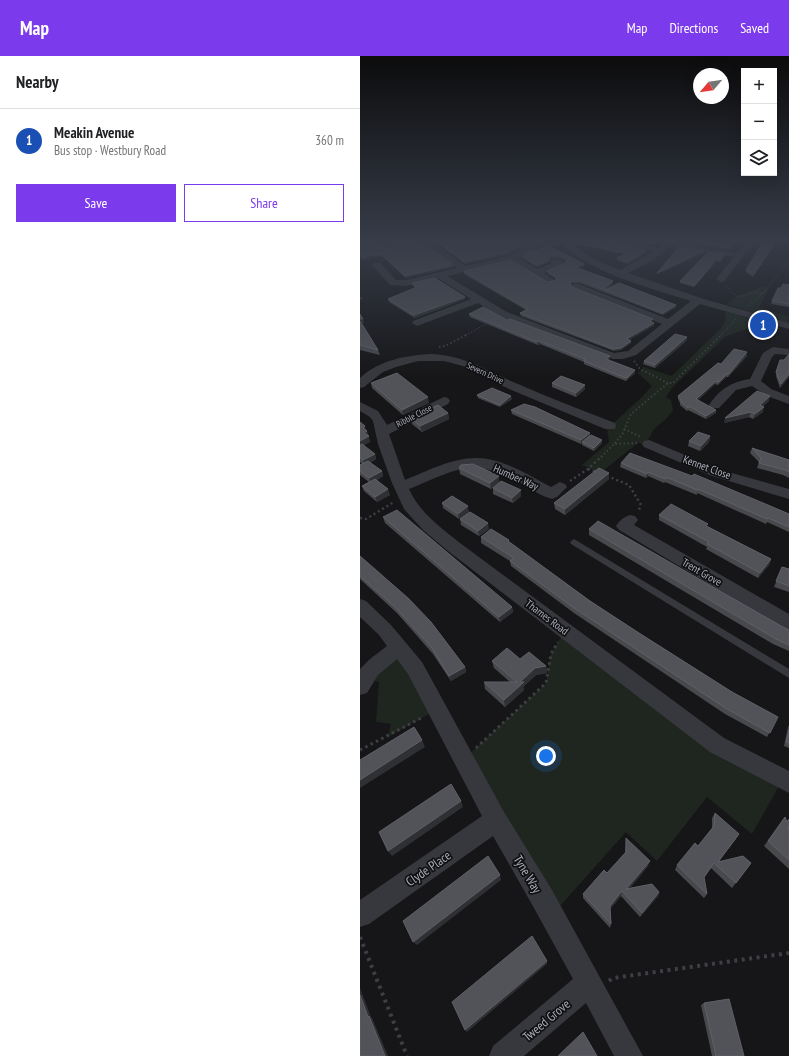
<!DOCTYPE html>
<meta charset="utf-8">
<style>
:root{--surface:#fff;--page:#f2f2f2;--text:#202124;--muted:#757577;--line:#e0e0e0;--accent:#7c3aed}
body{margin:0;font-family:"PT Sans Narrow",sans-serif;background:var(--page);color:var(--text)}
.controls{position:absolute;right:12px;top:12px;display:grid;overflow:hidden;border-radius:0px;box-shadow:0 4px 16px #0002}
.controls button{width:36px;height:36px;display:grid;place-items:center;padding:0;border:0;border-bottom:1px solid var(--line);background:var(--surface);color:var(--text);font:20px sans-serif}
.compass{position:absolute;left:333px;top:12px;width:36px;height:36px;border-radius:50%;background:var(--surface);box-shadow:0 4px 16px #0002;rotate:241deg}
.you{position:absolute;left:186px;top:700px;width:14px;height:14px;margin:-10px;border:3px solid #fff;border-radius:50%;background:#1a73e8;box-shadow:0 0 0 6px #1a73e833}
.badge{display:grid;place-items:center;width:26px;height:26px;border-radius:50%;background:var(--accent);color:#fff;font-size:13px;font-weight:700}
.pin{position:absolute;translate:-50% -50%;border:2px solid #fff;box-shadow:0 1px 4px #0006}
.list{margin:0;padding:0;list-style:none}
h2{display:flex;justify-content:space-between;align-items:center;height:52px;margin:0;padding:0 16px;font-size:17px}
h2 small{font-size:13px;font-weight:400;color:var(--muted)}
.list li{display:grid;grid-template-columns:26px 1fr auto;gap:12px;align-items:center;box-sizing:border-box;height:64px;padding:0 16px;border-top:1px solid var(--line)}
.list b{display:block;font-size:15px;white-space:nowrap}
.list p{margin:0;font-size:13px;white-space:nowrap;color:var(--muted)}
.list em{font-size:13px;font-style:normal;color:var(--muted)}
.actions{display:flex;gap:8px;padding:12px 16px}
.actions a{flex:1;padding:9px 0;border:1px solid var(--accent);border-radius:0px;text-align:center;font-size:14px;color:var(--accent)}
.actions .main{background:var(--accent);color:#fff}
.icon{flex:none;width:22px;height:22px;fill:none;stroke:currentColor;stroke-width:2;stroke-linecap:round;stroke-linejoin:round}
.map{position:relative;flex:none;width:429px;height:1000px;overflow:hidden}
header{display:flex;align-items:center;gap:24px;box-sizing:border-box;height:56px;padding:0 20px;background:var(--accent);color:#fff}
header strong{font-size:19px}
nav{display:flex;gap:22px;margin-inline-start:auto;font-size:14px}
main{display:flex}
aside{flex:1;background:var(--surface)}
.map>svg:first-child{display:block}
</style>
<header>
<strong>Map</strong>
<nav><a>Map</a><a>Directions</a><a>Saved</a></nav>
</header>
<main>
<aside>
<h2>Nearby<small></small></h2>
<ul class="list">
<li><span class="badge" style="background:#1a4fb4">1</span><div><b>Meakin Avenue</b><p>Bus stop · Westbury Road</p></div><em>360 m</em></li>
</ul>
<div class="actions"><a class="main">Save</a><a>Share</a></div>
</aside>
<div class="map">
<svg width="429" height="1000" viewBox="0 0 429 1000">
<rect width="100%" height="100%" fill="#161618"/>
<g fill="#1e261f">
<path d="M402 231 409 233 399 251 429 261 428 267 366 248 379 239Z"/>
<path d="M366 256 375 258 402 267 365 281 312 332 306 341 311 344 313 354 306 363 294 373 286 388 278 387 240 417 222 409 249 386 247 373 282 341 292 330 278 317 284 311 312 320 361 272 365 266Z"/>
<path d="M205 574 423 723 392 778 347 741 297 805 266 776 192 859 104 703 186 627 191 598Z"/>
<path d="M39 591 78 653 28 681 31 668 16 666 19 626 4 621Z"/>
</g>
<g fill="none" stroke-linecap="round" stroke-linejoin="round">
<g stroke="#3d3f44" stroke-width="1.5" stroke-dasharray="1 2" stroke-linecap="butt">
<path d="M414 185 429 188"/>
<path d="M366 230 371 236 379 241 395 236 403 237 389 250"/>
<path d="M403 237 429 205"/>
<path d="M106 279 128 267"/>
<path d="M361 279 376 263"/>
</g>
<g stroke="#3d3f44" stroke-width="2" stroke-dasharray="1.5 2.5" stroke-linecap="butt">
<path d="M79 291 85 290 108 278"/>
<path d="M274 305 280 313 308 327"/>
<path d="M264 373 281 381"/>
<path d="M277 387 254 388 262 379 271 358 308 327H313L362 278"/>
<path d="M241 401 254 388"/>
</g>
<g stroke="#3d3f44" stroke-width="2.5" stroke-dasharray="2 3" stroke-linecap="butt">
<path d="M228 413 237 416"/>
<path d="M247 420 269 429 281 449 278 456"/>
<path d="M210 425 228 413 242 400"/>
<path d="M0 462 6 463 34 446"/>
</g>
<g stroke="#3d3f44" stroke-width="3" stroke-dasharray="2.5 3.5" stroke-linecap="butt">
<path d="M116 692 186 627 191 598 198 586"/>
<path d="M0 694 63 661"/>
</g>
<g stroke="#3d3f44" stroke-width="4" stroke-dasharray="3 4.5" stroke-linecap="butt">
<path d="M0 881 47 1000"/>
<path d="M249 925 253 922 429 897"/>
</g>
<path fill="#37383d" fill-rule="evenodd" d="M214 483 429 613V622L211 488 210 486Z"/>
<g fill="#37383d" fill-rule="evenodd">
<path d="M16 182H25L33 192 32 194H26Z"/>
<path d="M57 182H91L90 184 74 187 105 210 149 200 162 193 158 192 148 182H157L164 188 169 189 176 186 198 184 197 182H206C221 198 240 206 260 214L293 196 266 190 252 182C267 182 283 189 298 192L308 182H317L315 185 377 197 390 182H398L364 225 361 226 356 223 374 201 311 190 292 205 268 217 347 244 429 267V273L340 248 276 299 263 303H253L139 260 118 247 57 270 52 267 53 265 111 243 78 222 46 230 30 229 12 209 14 207H20L36 224H46L97 212ZM202 189C235 218 289 232 331 245L308 263 219 228H213L211 230 213 232 302 268 268 295 254 297 147 256 87 220 151 205 188 227H194L196 225 184 217 203 209 205 207C202 203 196 202 192 203L190 205 192 207 177 213 159 202 178 191Z"/>
<path d="M413 291 429 293V299L415 298 412 301 401 325 411 333 429 340V348L407 340 392 330 376 334 359 352H351L349 349C360 333 371 326 390 323L403 297Z"/>
<path d="M72 298C107 300 126 315 158 328 190 342 222 354 255 367L256 370 255 373H245L149 333 103 310 84 305H58L36 311 23 316 4 331 0 332V322C19 304 47 299 72 298Z"/>
<path d="M84 341 88 342 90 345 88 348 29 378 45 424C67 415 92 402 116 402 143 402 168 419 191 431L200 426 205 428 207 431 197 441 192 443C178 439 166 430 154 423 108 401 92 416 49 433 60 457 80 471 100 487L364 682 429 715V737L350 696 88 495 63 474 44 453 32 427 18 388 13 365 10 361 0 355V346L18 355 27 369Z"/>
<path d="M289 384 361 414 429 433V443L352 420 284 391 282 388 284 385Z"/>
<path d="M270 459 275 460 278 464 274 469 429 558V574L423 572 259 474 256 470C260 464 264 461 270 459Z"/>
<path d="M0 543 6 545 31 569 62 606 144 756 192 834 283 1000H254L226 947 164 1000H129L133 990 213 923 174 852 133 780 9 868 0 871V844L122 760 48 618 37 603 18 619 7 637 0 639V613L10 603 27 590 19 579 0 561Z"/>
</g>
</g>
<g fill="#47494d">
<path d="M0 182 24 192 31 193 33 191 27 182H57L93 209 94 211 46 222 22 200 3 204 0 200V187H1L0 186Z"/>
<path d="M159 182H172L174 183V185L169 187H165Z"/>
<path d="M265 182H301L293 189Z"/>
<path d="M318 182H378L369 194 325 185 318 183Z"/>
<path d="M405 182H419L393 221 386 216V214Z"/>
<path d="M90 183 158 191V194L148 199 105 208 78 188 77 185Z"/>
<path d="M215 186 265 189 286 196 281 201 267 208 257 204V202L264 198 215 188Z"/>
<path d="M189 190 224 210 218 212 253 227 247 233 316 251 303 259 220 227H212L211 229 212 231 294 267V269L269 284 271 287 261 294 254 295 161 260 160 257 166 254 104 218V215L187 226 195 225 196 223 187 217V215L204 208 206 206 205 204 199 202H192L189 204V206L177 211 162 202V200L173 193V195Z"/>
<path d="M348 196 364 201 360 206 357 205 334 231 320 227V225Z"/>
<path d="M52 227 105 243 55 262 29 246 28 243 55 232 53 230Z"/>
<path d="M429 228V251L411 248 412 245 421 232Z"/>
<path d="M0 258 4 267H2L18 294 20 299 0 294Z"/>
<path d="M109 258 147 264 250 300V303L248 304 275 317 266 325 258 322 224 308V306L180 288 178 289 110 261Z"/>
<path d="M327 281 326 285 295 312 283 308 284 305Z"/>
<path d="M387 296V300L368 321H366L358 329 355 328 338 344 356 357 346 363 328 354 327 355 320 349V347L318 343V340L361 308Z"/>
<path d="M429 298V321L420 332 416 320 420 304H424Z"/>
<path d="M11 327 69 347 43 359 12 332Z"/>
<path d="M192 327 225 333 216 341 192 331Z"/>
<path d="M117 339 152 343 140 351 118 342Z"/>
<path d="M409 345 403 350V356L393 363 389 361 364 367Z"/>
<path d="M151 354 230 380 242 387 234 395 222 389V387L221 388 152 358Z"/>
<path d="M88 357 89 363 62 376 52 368 51 362Z"/>
<path d="M0 366 7 375 10 386 3 389 15 398 16 403 10 407 22 415 23 420 17 424 30 439 17 446 4 435 2 430 9 426 0 419V409L2 408 0 406Z"/>
<path d="M350 380 349 386 340 395 328 390 329 385Z"/>
<path d="M392 392 429 404V422L423 419 397 412 399 406 390 397Z"/>
<path d="M261 407 429 458V476L407 466 406 468 337 437V439L305 426 304 427 288 420 286 422 260 411Z"/>
<path d="M99 412 139 426 131 433 100 418Z"/>
<path d="M249 417V423L205 459 195 453 194 447Z"/>
<path d="M133 432 161 440 153 447 133 438Z"/>
<path d="M82 447 109 456 99 463 83 452Z"/>
<path d="M299 459 347 470 411 503 409 509 398 522 346 493 347 491 299 464Z"/>
<path d="M23 461 152 551 153 556 140 566 25 467Z"/>
<path d="M100 463 129 473 119 480 101 469Z"/>
<path d="M229 473 429 574V595L413 588 229 479Z"/>
<path d="M121 481 149 484V486L230 545 279 577 372 636 418 661 407 681 365 658 214 557 151 510 150 505 121 487Z"/>
<path d="M0 500 105 611 106 616 91 625 73 598 37 557 0 523Z"/>
<path d="M422 511 429 513V536L414 531Z"/>
<path d="M160 603 186 610 187 617 176 619 164 630V634L145 651 125 633 124 626H150L134 612 132 605Z"/>
<path d="M429 669V692L424 690 428 671Z"/>
<path d="M355 757 379 778 375 784 359 805 391 807 372 832 351 812 344 822 347 838 344 842 315 814 317 809 338 790 352 773V762Z"/>
<path d="M425 761 427 766 429 763V813L404 790Z"/>
<path d="M266 782 288 810 269 833 299 836 298 840 280 861 261 840 250 853 251 868 250 872 223 842V838L247 817 265 797Z"/>
<path d="M344 947 384 1000H352L341 949Z"/>
</g>
<g fill="#2f3033">
<path d="M299 182H301L293 189V187Z"/>
<path d="M377 182H378L369 194 370 192Z"/>
<path d="M418 182H419L393 221 394 218Z"/>
<path d="M174 183V185L169 187V185Z"/>
<path d="M158 191V194L148 199 105 208V206Z"/>
<path d="M286 194V196L281 201 267 208V206Z"/>
<path d="M344 195V197L296 219 297 217Z"/>
<path d="M21 198 22 200 3 204V201Z"/>
<path d="M365 198 364 201 360 206 361 203Z"/>
<path d="M192 199V202L189 204V201Z"/>
<path d="M357 202V205L334 231 335 229Z"/>
<path d="M189 204V206L177 211V209Z"/>
<path d="M224 208V210L215 214V211Z"/>
<path d="M93 209 94 211 46 222 45 220Z"/>
<path d="M253 225V227L246 234 244 233Z"/>
<path d="M0 241H2L3 243 0 244Z"/>
<path d="M105 241V243L55 262 54 259Z"/>
<path d="M316 249V251L303 259V257Z"/>
<path d="M0 263H3L4 267 0 268Z"/>
<path d="M294 267V269L266 286V283Z"/>
<path d="M327 281 326 285 295 312V309Z"/>
<path d="M179 285 180 288 178 289 177 286Z"/>
<path d="M271 285V287L261 294 254 295V293Z"/>
<path d="M387 296V300L368 321 369 318Z"/>
<path d="M250 300V303L246 306V303Z"/>
<path d="M275 314V317L266 325 267 322Z"/>
<path d="M367 318 366 321 358 329 359 326Z"/>
<path d="M429 318V321L420 332 421 328Z"/>
<path d="M356 325 355 328 336 346V343Z"/>
<path d="M225 329V333L216 341V337Z"/>
<path d="M151 340 152 343 140 351V349Z"/>
<path d="M410 340 409 345 399 354 400 349Z"/>
<path d="M68 341 69 347 43 359 42 354Z"/>
<path d="M404 351 403 356 393 363 395 358Z"/>
<path d="M356 354V357L346 363V360Z"/>
<path d="M391 356 389 361 364 367 365 362Z"/>
<path d="M88 357 89 363 62 376 60 370Z"/>
<path d="M5 370 10 386 0 391V385L3 372Z"/>
<path d="M230 377V381L221 388V384Z"/>
<path d="M350 380 349 386 340 395 341 390Z"/>
<path d="M242 384V387L234 395V392Z"/>
<path d="M15 398 16 403 5 410 3 404Z"/>
<path d="M22 415 23 420 11 428 9 422Z"/>
<path d="M288 416V420L286 422 287 418Z"/>
<path d="M249 417V423L205 459V453Z"/>
<path d="M139 420V426L131 433 130 427Z"/>
<path d="M28 433 30 439 17 446 15 441Z"/>
<path d="M161 434V440L153 447 152 442Z"/>
<path d="M108 450 109 456 99 463 98 458Z"/>
<path d="M128 467 129 473 119 480 118 475Z"/>
<path d="M411 503 409 509 398 522 400 517Z"/>
<path d="M152 551 153 556 140 566 139 561Z"/>
<path d="M186 610 187 617 176 619 164 630V634L145 651 144 644 160 626 175 612Z"/>
<path d="M105 611 106 616 91 625 89 620Z"/>
<path d="M62 684 65 691 0 732V724Z"/>
<path d="M101 745 103 751 32 800 28 795Z"/>
<path d="M379 778 375 784 356 809 358 806Z"/>
<path d="M290 805 288 810 265 838 266 833Z"/>
<path d="M140 819 141 824 57 889 53 886Z"/>
<path d="M262 835 261 840 249 854 250 850Z"/>
<path d="M299 836 298 840 280 861 282 857Z"/>
<path d="M187 905V908L107 976 105 974Z"/>
<path d="M0 932 11 961 12 962 28 1000H25L8 961 0 939Z"/>
</g>
<g fill="#525359" stroke="#5f6168">
<path d="M0 182H16L24 192 31 193 34 190 28 182H57L93 209 45 220 21 198 3 201 0 198V187L3 188 0 185Z"/>
<path d="M90 182H148L158 191 148 196 105 206 77 185 90 183Z"/>
<path d="M162 182H172L174 183 169 185 165 184Z"/>
<path d="M220 182H253L265 189 286 194 281 198 267 206 257 202 268 197 215 186Z"/>
<path d="M274 182H299L293 187Z"/>
<path d="M322 182H377L370 192Z"/>
<path d="M405 182H418L394 218 386 214Z"/>
<path d="M189 190 224 208 215 211 253 225 244 233 245 234 259 227 316 249 303 257 220 224H212L209 227 212 231 293 263 290 265 294 267 266 283 271 285 261 292 254 293 160 257 168 253 104 215 151 204 187 226 195 225 197 221 187 215 204 208 206 205 205 202 199 199H192L189 201V204L177 209 162 200 173 193 171 196Z"/>
<path d="M319 191 344 195 297 217Z"/>
<path d="M348 196 365 198 361 203 357 202 335 229 320 225Z"/>
<path d="M75 222 105 241 54 259 28 243 57 231 52 227Z"/>
<path d="M423 228 428 229 429 228V248L412 245 418 232H421Z"/>
<path d="M123 251 147 264 150 263 250 300 246 303 275 314 267 322 258 319 224 305 225 303 179 285 177 286 109 258Z"/>
<path d="M0 258 3 263H0Z"/>
<path d="M0 265 18 294 0 289Z"/>
<path d="M315 278 327 281 295 309 284 305Z"/>
<path d="M374 293 387 296 369 318H367L359 326 356 325 336 343 356 354 346 360 329 350 328 352 321 346V344L318 340 358 307 361 308Z"/>
<path d="M429 298V318L421 328 416 316 420 304H424Z"/>
<path d="M37 317 68 341 42 354 11 327Z"/>
<path d="M201 320 225 329 216 337 192 327Z"/>
<path d="M132 332 151 340 140 349 117 339Z"/>
<path d="M397 335 410 340 400 349 404 351 395 358 391 356 365 362Z"/>
<path d="M164 348 175 351 230 377 221 384 151 354Z"/>
<path d="M78 349 88 357 60 370 51 362Z"/>
<path d="M0 366 5 370 3 372 7 375 4 377 9 380 0 385Z"/>
<path d="M338 376 350 380 341 390 329 385Z"/>
<path d="M231 379 242 384 234 392 222 386Z"/>
<path d="M2 388 15 398 3 404 0 402V389Z"/>
<path d="M392 392 429 404V416L425 414 399 407 401 402Z"/>
<path d="M270 397 332 420 334 418 415 452 429 458V471L408 462 407 463 338 433 337 434 306 421 305 423 288 416 287 418 261 407Z"/>
<path d="M8 405 22 415 9 422 0 415V409Z"/>
<path d="M113 408 139 420 130 427 99 412 101 409Z"/>
<path d="M239 412 249 417 205 453 194 447Z"/>
<path d="M15 423 28 433 15 441 2 430Z"/>
<path d="M141 425 161 434 152 442 133 432Z"/>
<path d="M92 440 108 450 98 458 82 447Z"/>
<path d="M311 448 348 468 346 470 411 503 400 517 347 488 349 486 299 459Z"/>
<path d="M37 454 152 551 139 561 23 461Z"/>
<path d="M110 456 128 467 118 475 100 463Z"/>
<path d="M238 465 421 570 429 574V589L416 583 229 473Z"/>
<path d="M131 473 149 484 148 485 230 545 279 577 372 636 418 661 410 677 367 653 214 552 150 505 154 502 121 481Z"/>
<path d="M0 500 48 542 71 566 105 611 89 620 72 592 35 551 0 520Z"/>
<path d="M422 511 429 513V530L416 525Z"/>
<path d="M147 592 160 603 169 596 186 610 175 612 160 626H164L144 644 124 626H157L132 605Z"/>
<path d="M54 671 62 684 0 724V704Z"/>
<path d="M429 674V687L426 686Z"/>
<path d="M91 728 101 745 28 795 19 776Z"/>
<path d="M355 757 379 778 358 806 383 800 391 807 376 827 354 807 344 821 347 838 317 809 335 787 338 790 354 770Z"/>
<path d="M425 761 427 766 429 763V771L428 770 429 775V804L408 785Z"/>
<path d="M266 782 290 805 266 833 292 828 299 836 282 857 262 835 250 850 251 868 223 838 244 814 247 817 266 796Z"/>
<path d="M128 800 140 819 53 886 43 865Z"/>
<path d="M172 880 187 905 105 974 92 946Z"/>
<path d="M0 939 8 961 9 960 25 1000H0Z"/>
<path d="M369 943 384 1000H356L344 947Z"/>
<path d="M223 976 237 1000H198Z"/>
</g>
<linearGradient id="sky" x2="0" y2="1"><stop stop-color="#0c0c0d"/><stop offset="0.57" stop-color="#363c48"/><stop offset="1" stop-color="#363c48" stop-opacity="0"/></linearGradient>
<rect width="429" height="322" fill="url(#sky)"/>
<g text-anchor="middle" stroke-width="3.5" stroke-linejoin="round" paint-order="stroke">
<g font-size="9" fill="#a8adb8" stroke="#111113">
<text transform="translate(125 317) rotate(25)" y="3">Severn Drive</text>
<text transform="translate(54 360) rotate(-27)" y="3">Ribble Close</text>
</g>
<g font-size="11" fill="#a8adb8" stroke="#111113">
<text transform="translate(347 411) rotate(20)" y="4">Kennet Close</text>
<text transform="translate(156 421) rotate(24)" y="4">Humber Way</text>
<text transform="translate(342 516) rotate(30)" y="4">Trent Grove</text>
<text transform="translate(187 561) rotate(37)" y="4">Thames Road</text>
</g>
<g font-size="13" fill="#a8adb8" stroke="#111113">
<text transform="translate(68 812) rotate(-35)" y="5">Clyde Place</text>
<text transform="translate(168 818) rotate(59)" y="5">Tyne Way</text>
<text transform="translate(186 964) rotate(-40)" y="5">Tweed Grove</text>
</g>
</g>
</svg>
<div class="controls">
<button>+</button>
<button>−</button>
<button><svg class="icon" aria-label="layers" viewBox="0 0 24 24"><path d="M12 4l9 5-9 5-9-5zM3 14l9 5 9-5"/></svg></button>
</div>
<svg class="compass" viewBox="-18 -18 36 36"><path d="M0-13l5 13h-10z" fill="#e53935"/><path d="M0 13l5-13h-10z" fill="#757577"/></svg>
<div class="you"></div>
<div class="pin badge" style="left:403px;top:269px;background:#1a4fb4">1</div>
</div>
</main>
